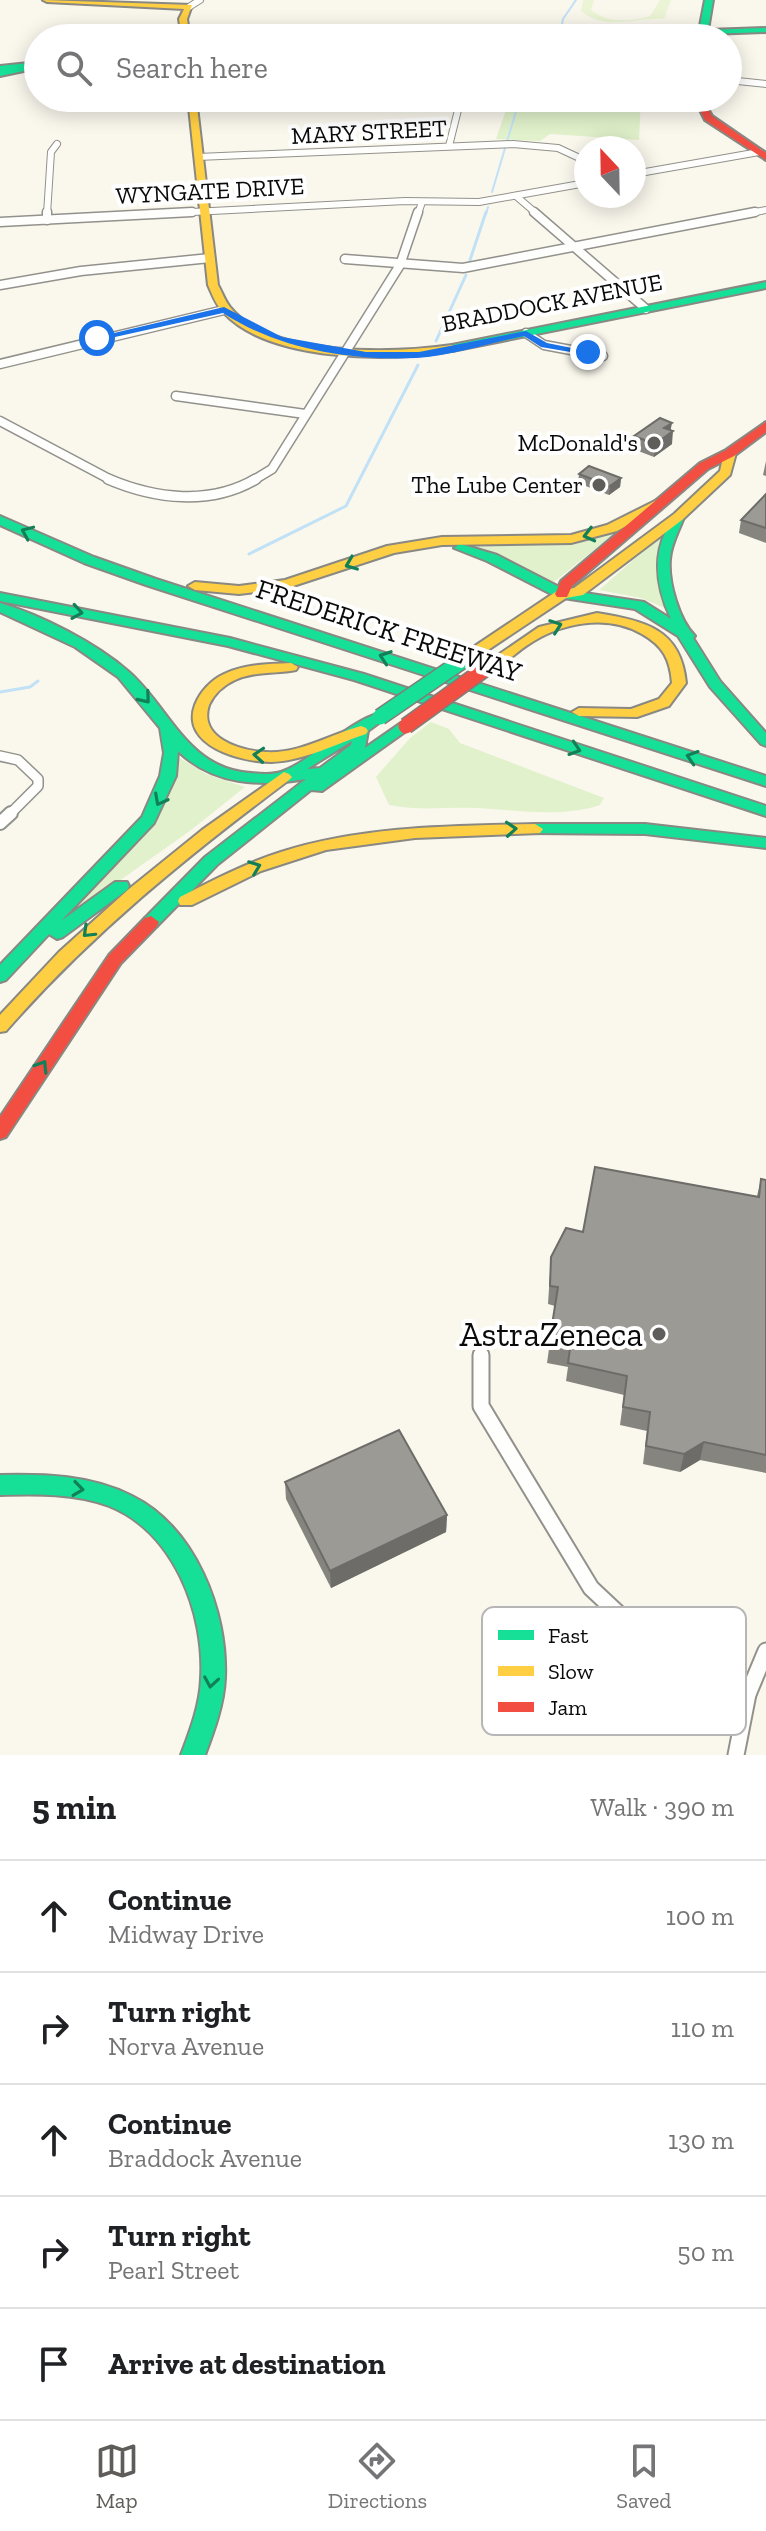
<!DOCTYPE html>
<meta charset="utf-8">
<style>
:root{--surface:#fff;--page:#f6f6f6;--text:#202124;--muted:#757577;--line:#e0e0e0;--accent:#5e5d59}
body{margin:0;font-family:"Zilla Slab",serif;background:var(--page);color:var(--text)}
.compass{position:absolute;left:574px;top:136px;width:72px;height:72px;border-radius:50%;background:var(--surface);box-shadow:0 4px 20px #0003;rotate:338deg}
.stop{position:absolute;width:24px;height:24px;margin:-18px;border:6px solid #1a73e8;border-radius:50%;background:#fff}
.stop.end{background:#1a73e8;border-color:#fff;box-shadow:0 2px 8px #0008}
.list{margin:0;padding:0;list-style:none}
h2{display:flex;justify-content:space-between;align-items:center;height:104px;margin:0;padding:0 32px;font-size:34px}
h2 small{font-size:26px;font-weight:400;color:var(--muted)}
.list li{display:grid;grid-template-columns:52px 1fr auto;gap:24px;align-items:center;box-sizing:border-box;height:112px;padding:0 32px;border-top:2px solid var(--line)}
.list b{display:block;font-size:30px;white-space:nowrap}
.list p{margin:0;font-size:26px;white-space:nowrap;color:var(--muted)}
.list em{font-size:26px;font-style:normal;color:var(--muted)}
.icon{flex:none;width:44px;height:44px;fill:none;stroke:currentColor;stroke-width:2;stroke-linecap:round;stroke-linejoin:round}
.map{position:relative;flex:none;width:766px;height:1755px;overflow:hidden}
.search{position:absolute;background:var(--surface);box-shadow:0 4px 20px #0003;left:24px;right:24px;top:24px;height:88px;display:flex;align-items:center;gap:20px;box-sizing:border-box;padding:0 28px;border-radius:44px;color:var(--muted);font-size:30px}
.sheet{height:664px;background:var(--surface)}
nav{display:flex;justify-content:space-around;align-items:center;box-sizing:border-box;height:112px;border-top:2px solid var(--line);background:var(--surface);font-size:22px;color:var(--muted)}
nav a{display:grid;justify-items:center;gap:4px}
nav .on{color:var(--accent)}
.map>svg:first-child{display:block}
</style>
<div class="map">
<svg width="766" height="1755" viewBox="0 0 766 1755">
<rect width="100%" height="100%" fill="#faf8ed"/>
<g fill="#e0f1cb">
<path d="M510 98H641L639 140 550 134 540 141 496 139Z"/>
<path d="M620 529 554 582 485 550 459 543 541 545Z"/>
<path d="M660 537H663L657 559 667 609 641 598 599 590Z"/>
<path d="M431 722 449 729 460 743 604 798 600 805C560 818 517 810 476 808 446 807 420 811 389 805L376 777 410 738Z"/>
<path d="M178 757 206 774 245 787 191 830 60 923 152 827 168 798Z"/>
</g>
<path fill="#ebf5d5" d="M583 0H594L591 10C606 23 632 22 650 16L660 0H671L664 19C635 17 606 32 581 11Z"/>
<g fill="none" stroke-linecap="round" stroke-linejoin="round">
<g stroke="#c1e1f7" stroke-width="2">
<path d="M560 35 563 19 576 0"/>
<path d="M492 192 520 98"/>
<path d="M486 214 488 207"/>
</g>
<g stroke="#c1e1f7" stroke-width="3">
<path d="M470 260 486 212"/>
<path d="M436 341 466 275"/>
<path d="M249 554 346 506 418 365"/>
<path d="M0 692 30 687 38 681"/>
</g>
<defs>
<g id="street-far4">
<path d="M189 7 200 0"/>
<path d="M728 80 766 84"/>
<path d="M344 102 331 101 410 98"/>
<path d="M449 146 461 98"/>
<path d="M198 157 513 144 558 148 586 161"/>
<path d="M634 174 759 152"/>
<path d="M516 196 537 214"/>
<path d="M47 214 51 152 57 144"/>
<path d="M153 214 405 201 479 202 586 183"/>
<path d="M418 214 422 202"/>
<path d="M745 214 766 210"/>
</g>
<g id="street-far3">
<path d="M534 212 646 309"/>
<path d="M47 220V212"/>
<path d="M0 222 192 212"/>
<path d="M345 259 463 268 755 212"/>
<path d="M0 285 81 271 210 258"/>
<path d="M526 333 544 345 603 356"/>
<path d="M0 364 224 310"/>
<path d="M176 396 305 414"/>
<path d="M0 421 113 481"/>
<path d="M252 481 272 469 400 265 418 212"/>
</g>
<g id="street-far2">
<path d="M108 479C155 499 210 506 256 479"/>
<path d="M0 756 18 760 38 779V786L9 815"/>
</g>
<path id="street-far1" d="M0 823 11 813"/>
<g id="street">
<path d="M481 1355V1406L591 1588 640 1634 748 1694"/>
<path d="M736 1755 748 1694 766 1651"/>
</g>
<g id="fast">
<path d="M705 0H713L708 30 766 28V32L603 38 607 36 699 31Z"/>
<path d="M38 62V68L0 76V66Z"/>
<path d="M766 282V288L452 351 446 348 452 345Z"/>
<path d="M678 513 684 517C679 531 671 544 670 559 668 582 679 620 695 636L693 638 720 681 766 733V746L761 744 710 687 678 636 635 609 557 597 487 561 454 548 460 544 497 555 565 590 644 602 671 619C658 591 652 562 665 533 669 525 670 517 678 513Z"/>
<path d="M0 516 94 557 156 579 766 776V786L146 585 84 563 0 525Z"/>
<path d="M0 593 230 638 364 674 766 806V816L354 680 228 646 0 601Z"/>
<path d="M0 603C41 615 96 643 129 672 170 708 187 769 251 773 260 774 272 775 281 772 312 761 347 722 380 713L387 717 368 731 365 748 401 723H411L413 726 322 791 311 790 217 865 157 926 151 928 143 922 145 918 205 857 306 779C260 787 213 785 178 751L176 776 154 823 61 921 115 882H127L129 886 127 890 63 937 57 939 49 934 6 980 0 982V965L142 817 160 776 164 753 160 728 118 677 75 647 0 612ZM352 741 351 745 320 768 307 769Z"/>
<path d="M535 824H645L766 838V848L645 834 530 833 527 829Z"/>
<path d="M0 1475C45 1474 91 1475 132 1496 195 1527 228 1611 225 1678 224 1704 214 1731 205 1755H181C190 1731 200 1705 201 1679 205 1613 174 1532 109 1506 75 1493 36 1494 0 1495Z"/>
</g>
<g id="slow">
<path d="M43 0 192 5 187 19 190 38H182L179 19 184 9 47 2Z"/>
<path d="M188 98H196L218 285C222 292 225 301 230 307 270 358 395 353 452 345L458 348 456 350C395 363 268 362 223 312 216 305 212 294 208 285Z"/>
<path d="M730 449 736 453 730 475 682 520 583 595 566 598 470 662H460L458 659 460 656 557 591 574 588 674 514 720 471 724 453Z"/>
<path d="M659 499 663 500V506L617 531 571 543 442 545 394 553 287 588 239 594 195 590 188 586 195 582 239 586 285 580 387 546 442 537 571 535 607 525Z"/>
<path d="M597 613C644 621 681 628 686 683L669 706 637 717 579 716 572 712 579 708 631 709 659 699 672 683C670 659 663 646 642 634 606 613 559 623 526 646 514 654 499 671 484 669L482 666 539 627Z"/>
<path d="M291 663 298 667 296 670C276 674 254 671 235 680 224 685 214 694 209 705 198 738 240 751 266 752 299 754 329 735 361 726L366 728 368 731 366 734C335 744 304 761 271 762 242 762 180 746 195 705 200 692 211 680 224 674 245 664 269 664 291 663Z"/>
<path d="M284 772 289 774 292 777 289 780C187 856 90 935 6 1031L0 1032V1015L59 952 129 889 202 830Z"/>
<path d="M535 824 543 829 540 833 415 838 326 850 261 871 192 905H180L178 901 180 897C213 880 246 863 281 852 363 826 450 826 535 824Z"/>
</g>
<g id="jam">
<path d="M694 98H702L712 116 766 153V160L705 120Z"/>
<path d="M766 422V432L734 456 708 469 572 586 567 597H557L555 594 561 581 700 463 726 450Z"/>
<path d="M151 916 159 922 157 926 121 963 6 1137 0 1139V1117L109 955 145 918Z"/>
</g>
</defs>
<use href="#street-far4" stroke="#92918c" stroke-width="8"/>
<use href="#street-far3" stroke="#92918c" stroke-width="11"/>
<use href="#street-far2" stroke="#92918c" stroke-width="12"/>
<use href="#street-far1" stroke="#92918c" stroke-width="16"/>
<use href="#street" stroke="#92918c" stroke-width="19"/>
<use href="#fast" stroke="#898883" stroke-width="4"/>
<use href="#slow" stroke="#898883" stroke-width="4"/>
<use href="#jam" stroke="#898883" stroke-width="4"/>
<use href="#street-far4" stroke="#fefefc" stroke-width="6"/>
<use href="#street-far3" stroke="#fefefc" stroke-width="8"/>
<use href="#street-far2" stroke="#fefefc" stroke-width="9"/>
<use href="#street-far1" stroke="#fefefc" stroke-width="12"/>
<use href="#street" stroke="#fefefc" stroke-width="15"/>
<use href="#fast" fill="#16e098" fill-rule="evenodd"/>
<use href="#slow" fill="#ffcf43" fill-rule="evenodd"/>
<use href="#jam" fill="#f24e42" fill-rule="evenodd"/>
<defs>
<path id="fast-bridge" d="M380 717 465 659"/>
<path id="jam-bridge" d="M406 726 489 666"/>
</defs>
<use href="#fast-bridge" stroke="#7f7e7a" stroke-width="18" stroke-linecap="butt"/>
<use href="#jam-bridge" stroke="#7f7e7a" stroke-width="18" stroke-linecap="butt"/>
<use href="#fast-bridge" stroke="#16e098" stroke-width="15"/>
<use href="#jam-bridge" stroke="#f24e42" stroke-width="15"/>
</g>
<g fill="#86847f">
<path d="M634 436 672 444 654 457 633 449Z"/>
<path d="M766 461V476L763 475Z"/>
<path d="M579 474 621 478 620 487 609 495 578 483Z"/>
<path d="M766 494V543L739 533 741 520Z"/>
<path d="M761 1179 766 1180V1473L700 1460 680 1472 643 1464 647 1431 620 1425 624 1395 566 1381 568 1367 547 1363 555 1306 548 1304 551 1257 583 1232 757 1196Z"/>
<path d="M285 1482 447 1515 446 1532 331 1588 286 1499Z"/>
</g>
<g fill="#6d6c68">
<path d="M672 423 670 433 673 431 672 444 654 457 655 444 664 428Z"/>
<path d="M621 478 620 487 609 495 610 486Z"/>
<path d="M704 1442 700 1460 680 1472 684 1454Z"/>
<path d="M447 1515 446 1532 331 1588 330 1571Z"/>
</g>
<g fill="#9c9a94" stroke="#6d6c68" stroke-width="2">
<path d="M660 418 672 423 664 428 673 431 655 444 634 436Z"/>
<path d="M589 466 621 478 610 486 579 474Z"/>
<path d="M766 494V528L741 520Z"/>
<path d="M595 1167 759 1197 761 1179 766 1180V1455L704 1442 684 1454 646 1446 650 1412 623 1407 627 1376 568 1363 570 1349 549 1344 558 1287 550 1286 551 1257 566 1228 583 1232Z"/>
<path d="M399 1430 447 1515 330 1571 285 1482Z"/>
</g>
<defs><path id="oneway-chevron" d="M-2-3.5L2.5 0L-2 3.5" fill="none" stroke-width="1.6" stroke-linecap="round" stroke-linejoin="round" transform="scale(2)"/></defs>
<g stroke="#118058">
<use href="#oneway-chevron" transform="translate(27 532) rotate(-156)"/>
<use href="#oneway-chevron" transform="translate(589 535) rotate(166)"/>
<use href="#oneway-chevron" transform="translate(351 564) rotate(158)"/>
<use href="#oneway-chevron" transform="translate(77 612) rotate(9)"/>
<use href="#oneway-chevron" transform="translate(556 626) rotate(-20)"/>
<use href="#oneway-chevron" transform="translate(385 657) rotate(-161)"/>
<use href="#oneway-chevron" transform="translate(145 698) rotate(50)"/>
<use href="#oneway-chevron" transform="translate(575 749) rotate(18)"/>
<use href="#oneway-chevron" transform="translate(259 755) rotate(-176)"/>
<use href="#oneway-chevron" transform="translate(692 757) rotate(-162)"/>
<use href="#oneway-chevron" transform="translate(160 800) rotate(118)"/>
<use href="#oneway-chevron" transform="translate(511 829) rotate(-4)"/>
<use href="#oneway-chevron" transform="translate(255 867) rotate(-21)"/>
<use href="#oneway-chevron" transform="translate(88 932) rotate(136)"/>
<use href="#oneway-chevron" transform="translate(42 1066) rotate(-58)"/>
<use href="#oneway-chevron" transform="translate(78 1489) rotate(8)"/>
<use href="#oneway-chevron" transform="translate(211 1682) rotate(99)"/>
</g>
<path fill="#1a73e8" d="M224 307 282 337 366 352H419L526 331 547 343 592 352 588 355 541 347 524 336C489 343 452 356 416 358 350 361 278 349 223 313L97 341 93 338Z"/>
<g fill="#5e5d59" stroke="#fff" stroke-width="3">
<circle cx="654" cy="443" r="8"/>
<circle cx="599" cy="485" r="8"/>
<circle cx="659" cy="1334" r="8"/>
</g>
<g text-anchor="middle" stroke-width="8" stroke-linejoin="round" paint-order="stroke">
<g font-size="24" fill="#0a0a0a" stroke="#fff">
<text transform="translate(369 132) rotate(-3)" y="8">MARY STREET</text>
<text transform="translate(210 191) rotate(-3)" y="8">WYNGATE DRIVE</text>
<text transform="translate(552 303) rotate(-11)" y="8">BRADDOCK AVENUE</text>
</g>
<g font-size="24" fill="#0a0a0a" stroke="#fff" text-anchor="end">
<text x="638" y="451">McDonald's</text>
<text x="583" y="493">The Lube Center</text>
</g>
<g font-size="28" fill="#0a0a0a" stroke="#fff">
<text transform="translate(389 630) rotate(18)" y="10">FREDERICK FREEWAY</text>
</g>
<g font-size="34" fill="#0a0a0a" stroke="#fff" text-anchor="end">
<text x="643" y="1346">AstraZeneca</text>
</g>
</g>
<rect x="482" y="1607" width="264" height="128" rx="12" fill="#fff" stroke="#b6b6b6" stroke-width="2"/>
<rect x="498" y="1630" width="36" height="10" fill="#16e098"/>
<rect x="498" y="1666" width="36" height="10" fill="#ffcf43"/>
<rect x="498" y="1702" width="36" height="10" fill="#f24e42"/>
<g font-size="22" fill="#0a0a0a">
<text x="548" y="1643">Fast</text>
<text x="548" y="1679">Slow</text>
<text x="548" y="1715">Jam</text>
</g>
</svg>
<svg class="compass" viewBox="-18 -18 36 36"><path d="M0-13l5 13h-10z" fill="#e53935"/><path d="M0 13l5-13h-10z" fill="#757577"/></svg>
<div class="stop" style="left:97px;top:338px"></div>
<div class="stop end" style="left:588px;top:352px"></div>
<div class="search"><svg class="icon" aria-label="search" viewBox="0 0 24 24"><circle cx="10" cy="10" r="6"/><path d="M15 15l6 6"/></svg>Search here</div>
</div>
<section class="sheet">
<h2>5 min<small>Walk · 390 m</small></h2>
<ul class="list">
<li><svg class="icon" aria-label="ahead" viewBox="0 0 24 24"><path d="M12 20V5M6 11l6-6 6 6"/></svg><div><b>Continue</b><p>Midway Drive</p></div><em>100 m</em></li>
<li><svg class="icon" aria-label="right" viewBox="0 0 24 24"><path d="M7 20v-9h11M14 6l5 5-5 5"/></svg><div><b>Turn right</b><p>Norva Avenue</p></div><em>110 m</em></li>
<li><svg class="icon" aria-label="ahead" viewBox="0 0 24 24"><path d="M12 20V5M6 11l6-6 6 6"/></svg><div><b>Continue</b><p>Braddock Avenue</p></div><em>130 m</em></li>
<li><svg class="icon" aria-label="right" viewBox="0 0 24 24"><path d="M7 20v-9h11M14 6l5 5-5 5"/></svg><div><b>Turn right</b><p>Pearl Street</p></div><em>50 m</em></li>
<li><svg class="icon" aria-label="arrive" viewBox="0 0 24 24"><path d="M6 21V4h12l-3 4 3 4H6"/></svg><div><b>Arrive at destination</b></div></li>
</ul>
</section>
<nav>
<a class="on"><svg class="icon" aria-label="map" viewBox="0 0 24 24"><path d="M3 6l6-2 6 2 6-2v14l-6 2-6-2-6 2zM9 4v14M15 6v14"/></svg>Map</a>
<a><svg class="icon" aria-label="directions" viewBox="0 0 24 24"><path d="M12 3l9 9-9 9-9-9zM9 14v-3h6M13 9l2 2-2 2"/></svg>Directions</a>
<a><svg class="icon" aria-label="saved" viewBox="0 0 24 24"><path d="M7 4h10v16l-5-4-5 4z"/></svg>Saved</a>
</nav>
